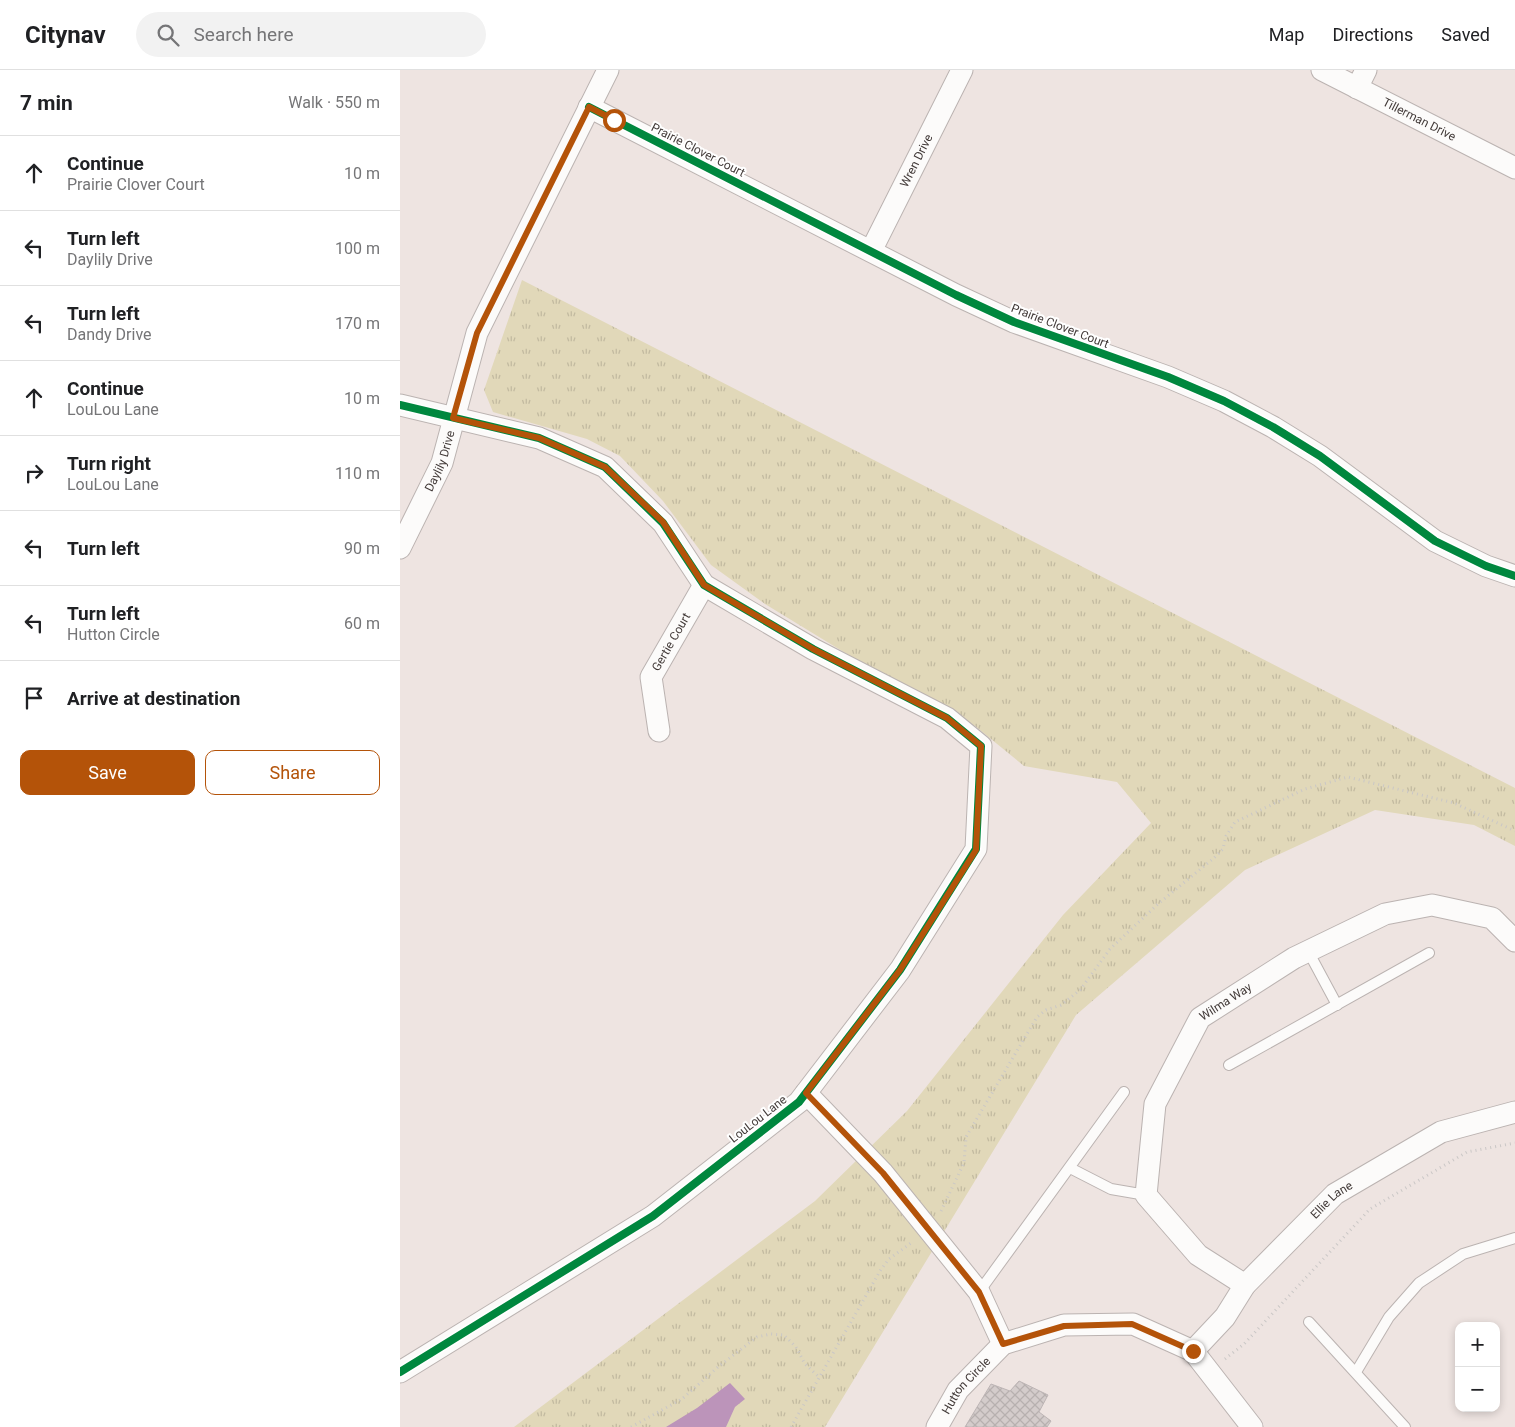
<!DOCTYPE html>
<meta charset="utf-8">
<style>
:root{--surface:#fff;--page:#f2f2f2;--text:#202124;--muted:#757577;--line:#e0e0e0;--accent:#b45309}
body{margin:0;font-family:Roboto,sans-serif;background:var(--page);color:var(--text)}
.controls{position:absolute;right:15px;bottom:15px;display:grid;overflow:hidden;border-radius:10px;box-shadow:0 2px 8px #0003}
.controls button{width:45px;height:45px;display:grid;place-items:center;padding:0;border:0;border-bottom:1px solid var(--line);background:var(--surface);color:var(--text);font:25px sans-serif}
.stop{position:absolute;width:15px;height:15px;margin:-11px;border:4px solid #b45309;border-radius:50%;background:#fff}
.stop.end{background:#b45309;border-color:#fff;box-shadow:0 1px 5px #0008}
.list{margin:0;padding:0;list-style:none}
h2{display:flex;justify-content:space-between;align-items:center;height:65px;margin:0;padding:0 20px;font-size:21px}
h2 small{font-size:16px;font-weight:400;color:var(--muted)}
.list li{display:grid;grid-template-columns:32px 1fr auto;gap:15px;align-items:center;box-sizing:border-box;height:75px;padding:0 20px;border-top:1px solid var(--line)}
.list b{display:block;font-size:19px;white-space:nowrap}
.list p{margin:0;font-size:16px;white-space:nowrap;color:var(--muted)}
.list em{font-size:16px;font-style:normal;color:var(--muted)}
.actions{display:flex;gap:10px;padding:15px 20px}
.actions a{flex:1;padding:11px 0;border:1px solid var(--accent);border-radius:10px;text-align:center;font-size:18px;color:var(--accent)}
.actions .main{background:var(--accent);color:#fff}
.icon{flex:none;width:28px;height:28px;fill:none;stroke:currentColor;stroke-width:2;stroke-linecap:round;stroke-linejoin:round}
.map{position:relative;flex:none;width:1115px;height:1357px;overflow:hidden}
header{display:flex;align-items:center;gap:30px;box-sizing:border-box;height:70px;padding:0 25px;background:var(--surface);border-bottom:1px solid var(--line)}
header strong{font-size:24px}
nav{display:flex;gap:28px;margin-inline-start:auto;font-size:18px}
.search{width:350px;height:45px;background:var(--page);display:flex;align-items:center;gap:12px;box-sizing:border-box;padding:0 18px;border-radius:28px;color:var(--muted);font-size:19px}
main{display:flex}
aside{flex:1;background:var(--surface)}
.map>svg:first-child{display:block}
</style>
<header>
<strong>Citynav</strong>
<div class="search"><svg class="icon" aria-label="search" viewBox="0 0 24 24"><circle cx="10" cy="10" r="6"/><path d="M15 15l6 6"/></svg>Search here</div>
<nav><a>Map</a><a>Directions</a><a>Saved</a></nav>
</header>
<main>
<aside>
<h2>7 min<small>Walk · 550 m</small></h2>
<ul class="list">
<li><svg class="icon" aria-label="ahead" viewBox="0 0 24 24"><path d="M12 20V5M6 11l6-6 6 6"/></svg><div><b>Continue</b><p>Prairie Clover Court</p></div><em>10 m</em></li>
<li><svg class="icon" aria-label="left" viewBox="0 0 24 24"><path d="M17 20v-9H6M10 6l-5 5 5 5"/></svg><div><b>Turn left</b><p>Daylily Drive</p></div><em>100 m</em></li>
<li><svg class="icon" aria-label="left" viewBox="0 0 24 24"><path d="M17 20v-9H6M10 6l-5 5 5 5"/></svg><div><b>Turn left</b><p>Dandy Drive</p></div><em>170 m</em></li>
<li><svg class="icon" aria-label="ahead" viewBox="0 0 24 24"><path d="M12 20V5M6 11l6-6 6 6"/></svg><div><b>Continue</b><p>LouLou Lane</p></div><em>10 m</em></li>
<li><svg class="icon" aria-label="right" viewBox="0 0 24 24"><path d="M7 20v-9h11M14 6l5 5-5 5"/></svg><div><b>Turn right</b><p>LouLou Lane</p></div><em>110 m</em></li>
<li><svg class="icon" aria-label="left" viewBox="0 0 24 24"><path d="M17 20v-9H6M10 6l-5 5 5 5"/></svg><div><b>Turn left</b></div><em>90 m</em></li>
<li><svg class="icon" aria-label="left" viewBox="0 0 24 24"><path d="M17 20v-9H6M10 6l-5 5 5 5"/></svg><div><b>Turn left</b><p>Hutton Circle</p></div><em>60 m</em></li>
<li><svg class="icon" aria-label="arrive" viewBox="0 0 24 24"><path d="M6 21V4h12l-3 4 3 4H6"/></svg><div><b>Arrive at destination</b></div></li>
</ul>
<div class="actions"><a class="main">Save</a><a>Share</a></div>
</aside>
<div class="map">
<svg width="1115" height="1357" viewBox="0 0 1115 1357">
<defs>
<pattern id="grass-tufts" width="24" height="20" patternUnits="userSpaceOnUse" patternTransform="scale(1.25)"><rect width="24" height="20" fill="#e1d8b9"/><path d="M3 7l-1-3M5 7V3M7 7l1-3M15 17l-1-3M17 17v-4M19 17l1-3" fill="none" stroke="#c2baa0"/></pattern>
<pattern id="building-cross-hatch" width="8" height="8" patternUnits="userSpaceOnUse" patternTransform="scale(1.25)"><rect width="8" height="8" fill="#d4cccb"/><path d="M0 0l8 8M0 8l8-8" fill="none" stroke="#b7b0af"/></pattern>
</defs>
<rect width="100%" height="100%" fill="#eee4e1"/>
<path fill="url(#grass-tufts)" d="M122 210 1115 718V776L1074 755 975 740 845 800 676 945 425 1357H114L415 1131 507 1041 663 845 751 753 717 712 624 696 575 656 465 595 365 534 311 495 263 431 220 386 187 369 93 342 84 320Z"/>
<path fill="#bc94ba" d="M330 1313 345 1329 335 1337 326 1357H266L297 1338Z"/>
<path fill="url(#building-cross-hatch)" stroke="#bdb5b5" d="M619 1311 648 1325 639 1342 651 1351 647 1357H565L591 1314 610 1321Z"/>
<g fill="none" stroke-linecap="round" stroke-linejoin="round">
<defs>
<g id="lane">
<path d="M908 881 937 935"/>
<path d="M829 995 1029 883"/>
<path d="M670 1098 711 1119 746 1125"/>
<path d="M579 1222 724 1022"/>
<path d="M909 1252 1005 1357"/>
<path d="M956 1302 989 1247 1019 1213 1063 1184 1115 1168"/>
</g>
<g id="street">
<path id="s1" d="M922 0 1115 98"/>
<path d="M957 18 966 0"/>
<path d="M189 37 556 225 614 252 768 307 824 331 873 357 920 386 1035 471 1086 496 1115 506"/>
<path id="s2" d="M471 181 562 0"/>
<path d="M0 335 139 368 205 397 263 453 304 515 413 579 547 648 581 676 576 779 500 900 399 1032 253 1146 0 1302"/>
<path id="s3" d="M0 478 42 393 77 263 208 0"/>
<path id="s4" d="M259 661 251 607 304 515"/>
<path d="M406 1023 483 1103 579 1222 603 1274"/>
<path id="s5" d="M845 1215 798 1185 746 1125 755 1034 800 948 894 888 985 844 1032 835 1092 848 1115 871"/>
<path id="s6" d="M793 1281 825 1247 845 1215 935 1124 1041 1062 1115 1042"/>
<path id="s7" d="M537 1357 558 1320 603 1274 664 1255 733 1254 793 1281 852 1357"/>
</g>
</defs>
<use href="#lane" stroke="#bbb3b1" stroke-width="12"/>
<use href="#street" stroke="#bbb3b1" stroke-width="23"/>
<g stroke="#cac7c6" stroke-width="3" stroke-dasharray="1 4" stroke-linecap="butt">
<path d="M541 1141 564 1093 566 1067 637 947 646 940 661 935 680 920 710 879 758 834 814 788 823 779 826 766 835 752 905 719 948 707 1054 733 1115 761"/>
<path d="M825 1289 844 1274 970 1139 1067 1082 1115 1073"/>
<path d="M231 1357 282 1329 318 1297 357 1267 371 1264 384 1265 396 1277 405 1294 419 1307"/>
<path d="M391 1357 480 1201 489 1189 511 1173"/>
</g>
<use href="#lane" stroke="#fcfbfa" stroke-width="10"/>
<use href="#street" stroke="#fcfbfa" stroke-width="21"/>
<defs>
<g id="cycleway">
<path d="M189 37 556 225 614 252 768 307 824 331 873 357 920 386 1035 471 1086 496 1115 506"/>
<path d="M0 335 139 368 205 397 263 453 304 515 413 579 547 648 581 676 576 779 500 900 399 1032 253 1146 0 1302"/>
</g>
</defs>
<use href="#cycleway" stroke="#fff" stroke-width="11"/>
<use href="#cycleway" stroke="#00873e" stroke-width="8"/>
</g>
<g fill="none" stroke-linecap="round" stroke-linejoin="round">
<path stroke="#b45309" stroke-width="6" d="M214 50 189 37 77 263 53 348 139 368 205 397 263 452 304 515 413 579 547 648 581 676 576 780 500 900 406 1023 483 1103 579 1222 603 1274 664 1256 732 1254 793 1281"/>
</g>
<g text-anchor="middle" stroke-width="4" stroke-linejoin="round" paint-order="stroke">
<g font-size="12" fill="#423a38" stroke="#fff">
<text dy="4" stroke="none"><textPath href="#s1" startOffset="109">Tillerman Drive</textPath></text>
<text transform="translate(298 80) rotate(27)" y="4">Prairie Clover Court</text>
<text dy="4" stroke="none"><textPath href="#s2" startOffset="101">Wren Drive</textPath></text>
<text transform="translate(660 256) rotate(21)" y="4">Prairie Clover Court</text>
<text dy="4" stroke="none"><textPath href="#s3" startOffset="96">Daylily Drive</textPath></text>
<text dy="4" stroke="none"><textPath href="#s4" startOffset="95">Gertie Court</textPath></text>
<text dy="4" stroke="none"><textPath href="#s5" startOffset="354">Wilma Way</textPath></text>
<text transform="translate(358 1049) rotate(-38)" y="4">LouLou Lane</text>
<text dy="4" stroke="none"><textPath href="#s6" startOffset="206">Ellie Lane</textPath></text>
<text dy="4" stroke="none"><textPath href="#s7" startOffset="51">Hutton Circle</textPath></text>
</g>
</g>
</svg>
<div class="controls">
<button>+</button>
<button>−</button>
</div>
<div class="stop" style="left:214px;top:50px"></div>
<div class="stop end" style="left:793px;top:1281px"></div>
</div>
</main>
